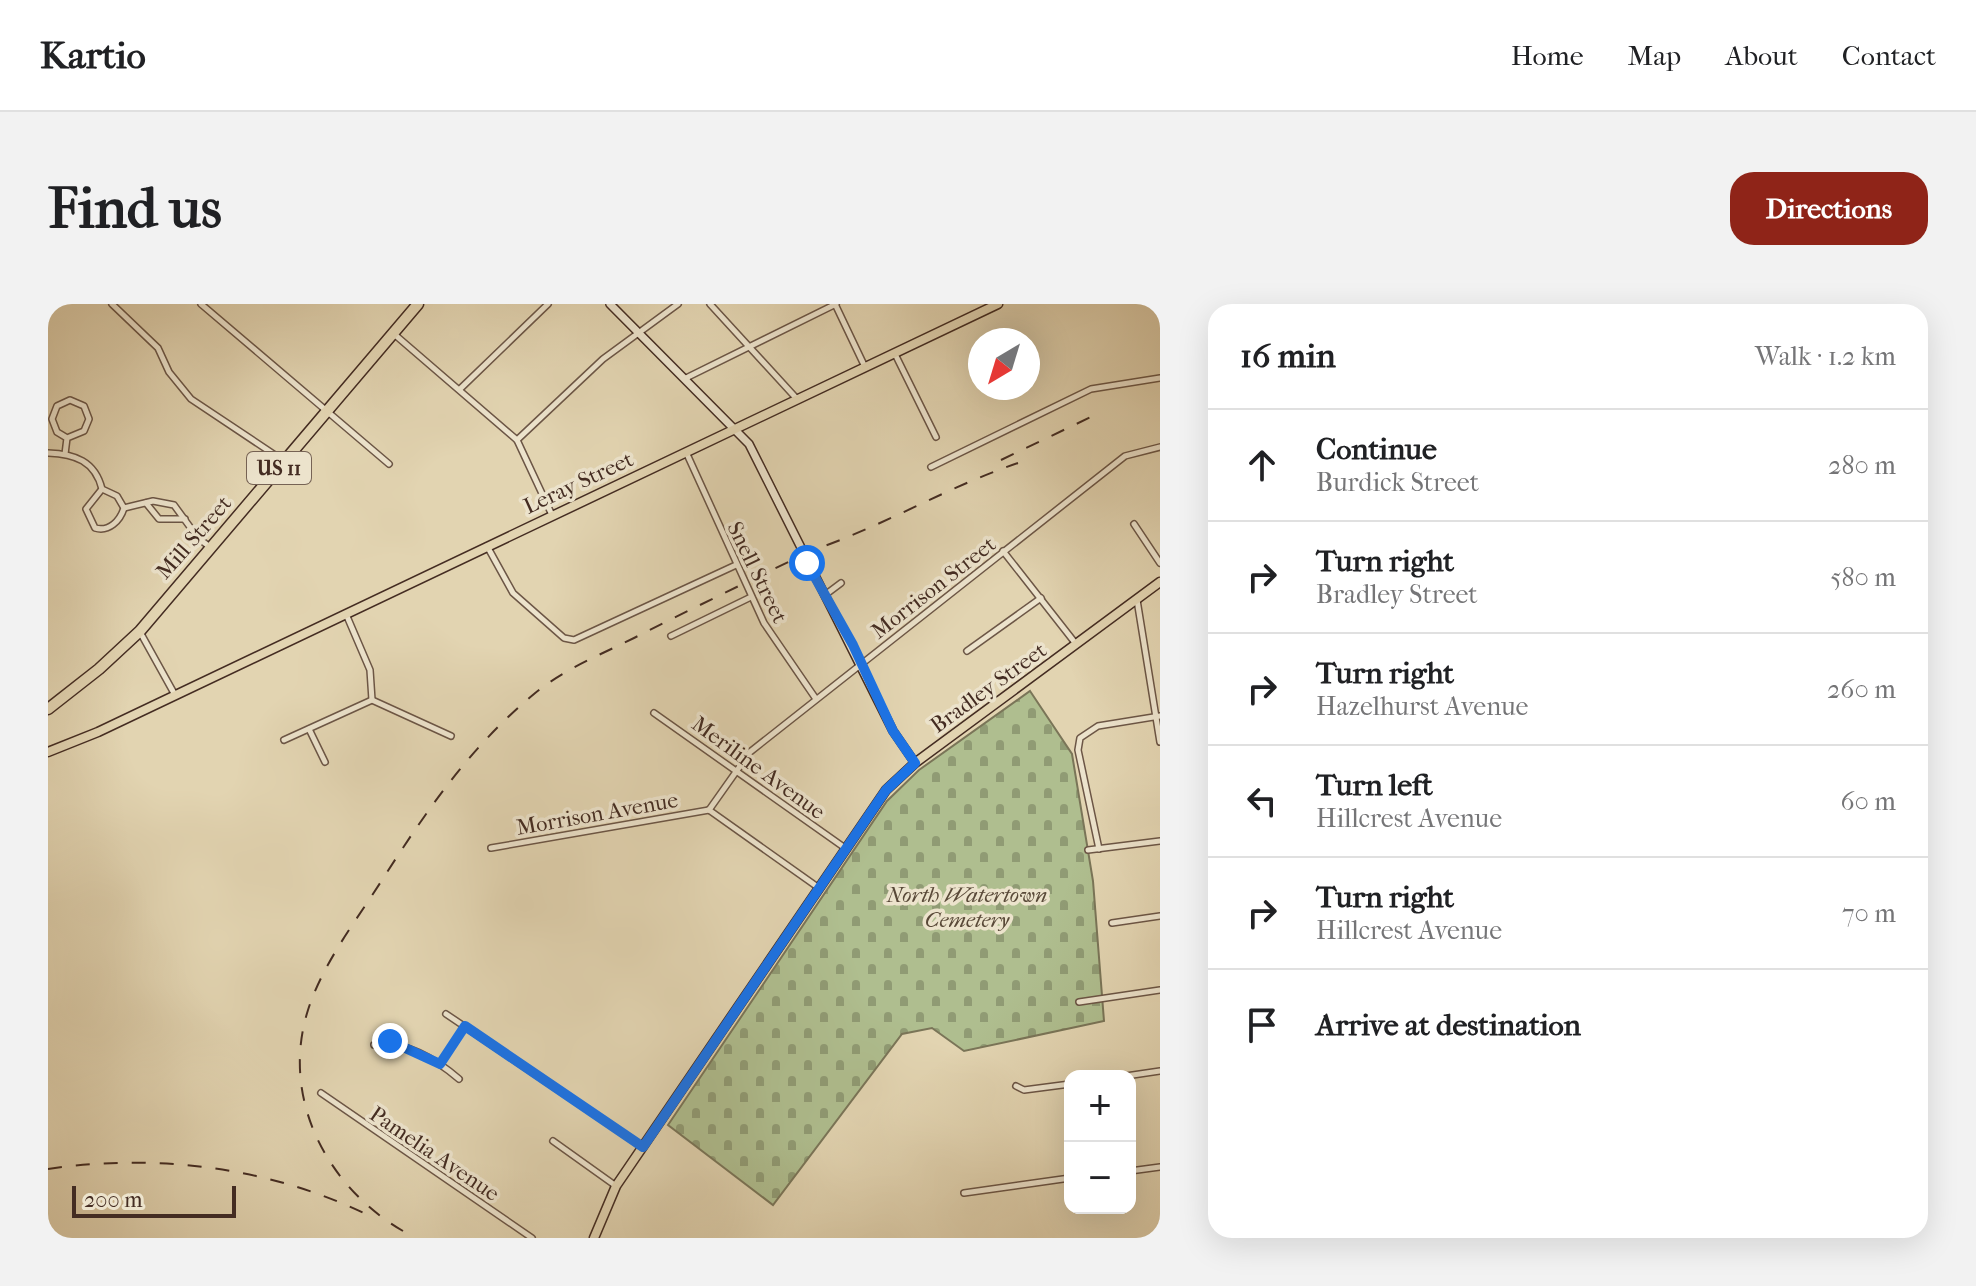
<!DOCTYPE html>
<meta charset="utf-8">
<style>
:root{--surface:#fff;--page:#f2f2f2;--text:#202124;--muted:#757577;--line:#e0e0e0;--accent:#8f2418}
body{margin:0;font-family:"IM FELL French Canon",serif;background:var(--page);color:var(--text)}
.controls{position:absolute;right:24px;bottom:24px;display:grid;overflow:hidden;border-radius:16px;box-shadow:0 8px 32px #0002}
.controls button{width:72px;height:72px;display:grid;place-items:center;padding:0;border:0;border-bottom:2px solid var(--line);background:var(--surface);color:var(--text);font:40px sans-serif}
.compass{position:absolute;left:920px;top:24px;width:72px;height:72px;border-radius:50%;background:var(--surface);box-shadow:0 8px 32px #0002;rotate:218deg}
.scale{position:absolute;left:24px;bottom:20px;width:164px;box-sizing:border-box;padding-left:8px;border:4px solid #442c22;border-top:0;font-size:22px;line-height:28px;white-space:nowrap;color:#442c22;-webkit-text-stroke:6px #ece3cc;paint-order:stroke}
.stop{position:absolute;width:24px;height:24px;margin:-18px;border:6px solid #1a73e8;border-radius:50%;background:#fff}
.stop.end{background:#1a73e8;border-color:#fff;box-shadow:0 2px 8px #0008}
.list{margin:0;padding:0;list-style:none}
h2{display:flex;justify-content:space-between;align-items:center;height:104px;margin:0;padding:0 32px;font-size:34px}
h2 small{font-size:26px;font-weight:400;color:var(--muted)}
.list li{display:grid;grid-template-columns:52px 1fr auto;gap:24px;align-items:center;box-sizing:border-box;height:112px;padding:0 32px;border-top:2px solid var(--line)}
.list b{display:block;font-size:30px;white-space:nowrap}
.list p{margin:0;font-size:26px;white-space:nowrap;color:var(--muted)}
.list em{font-size:26px;font-style:normal;color:var(--muted)}
.icon{flex:none;width:44px;height:44px;fill:none;stroke:currentColor;stroke-width:2;stroke-linecap:round;stroke-linejoin:round}
.map{position:relative;flex:none;width:1112px;height:934px;overflow:hidden;border-radius:24px}
header{display:flex;align-items:center;gap:48px;box-sizing:border-box;height:112px;padding:0 40px;background:var(--surface);border-bottom:2px solid var(--line)}
header strong{font-size:38px}
nav{display:flex;gap:44px;margin-inline-start:auto;font-size:28px}
.intro{display:flex;align-items:center;justify-content:space-between;box-sizing:border-box;height:192px;padding:0 48px}
h1{margin:0;font-size:56px}
.button{padding:20px 36px;border-radius:24px;background:var(--accent);color:#fff;font-size:28px;font-weight:700}
main{display:flex;gap:48px;padding:0 48px}
aside{flex:1;background:var(--surface);border-radius:24px;box-shadow:0 8px 32px #0002}
.map>svg:first-child{display:block}
</style>
<header>
<strong>Kartio</strong>
<nav><a>Home</a><a>Map</a><a>About</a><a>Contact</a></nav>
</header>
<div class="intro"><h1>Find us</h1><a class="button">Directions</a></div>
<main>
<div class="map">
<svg width="1112" height="934" viewBox="0 0 1112 934">
<defs>
<pattern id="cemetery-stones" width="16" height="16" patternUnits="userSpaceOnUse" patternTransform="scale(2)"><rect width="16" height="16" fill="#afbe8f"/><path d="M2 7V4a2 2 0 0 1 4 0v3zM10 15v-3a2 2 0 0 1 4 0v3z" fill="#909b74"/></pattern>
</defs>
<rect width="100%" height="100%" fill="#e2d4b1"/>
<filter id="stains"><feTurbulence type="fractalNoise" baseFrequency=".0025" numOctaves="4"/><feColorMatrix values="0 0 0 0 .2 0 0 0 0 .09 0 0 0 0 .02 0 0 0 .5 -.17"/></filter>
<radialGradient id="worn" r=".72"><stop offset=".6" stop-color="#630" stop-opacity="0"/><stop offset="1" stop-color="#630" stop-opacity=".3"/></radialGradient>
<path fill="url(#cemetery-stones)" stroke="#7a7558" stroke-width="2" d="M982 387 1024 450 1045 577 1056 717 916 747 884 724 854 730 725 901 620 821 839 497 871 466Z"/>
<g fill="none" stroke-linecap="round" stroke-linejoin="round">
<defs>
<g id="street">
<path d="M64 0 110 44 121 68 143 95 236 157"/>
<path d="M153 0 341 160"/>
<path d="M662 0 749 95"/>
<path d="M787 0 817 63"/>
<path d="M346 30 469 136 504 211"/>
<path d="M847 50 888 133"/>
<path d="M636 75 788 0"/>
<path d="M412 85 500 0"/>
<path d="M469 136 555 55 630 0"/>
<path d="M638 148 716 319 768 395"/>
<path d="M0 149C27 150 47 157 54 185L69 192 76 204 105 197 126 201 150 234 162 243"/>
<path d="M17 150 19 134 9 128 4 115 9 102 22 96 36 102 41 115 36 127 19 134"/>
<path d="M883 163 1043 85 1112 74"/>
<path d="M54 185 38 205 47 224C61 228 72 217 76 204"/>
<path d="M98 199 111 215H137"/>
<path d="M1086 220 1112 259"/>
<path d="M439 242 465 289 516 334 526 336 688 261"/>
<path d="M955 247 1028 340"/>
<path d="M777 291 793 279"/>
<path d="M1089 296 1112 438"/>
<path d="M298 310 322 366 324 396"/>
<path d="M92 328 127 391"/>
<path d="M623 332 703 293"/>
<path d="M919 347 993 294"/>
<path d="M606 409 797 544"/>
<path d="M261 425 277 458"/>
<path d="M236 436 324 396 403 432"/>
<path d="M661 506 702 448 1077 152 1112 143"/>
<path d="M661 506 771 584"/>
<path d="M443 544 661 506"/>
<path d="M1051 545 1030 446 1032 434 1050 422 1112 412"/>
<path d="M1040 546 1112 537"/>
<path d="M1064 619 1112 612"/>
<path d="M1031 698 1112 686"/>
<path d="M398 710 595 843"/>
<path d="M326 741C355 735 389 756 411 775"/>
<path d="M392 760 417 722"/>
<path d="M1078 772 1112 767"/>
<path d="M968 782 976 786 1022 780"/>
<path d="M273 789 484 934"/>
<path d="M505 837 568 882"/>
<path d="M1082 867 1112 863"/>
<path d="M916 889 1022 874"/>
</g>
<path id="secondary" d="M562 0 701 140 845 427 867 459"/>
<g id="primary">
<path d="M0 448 50 428 950 0"/>
<path d="M546 934 568 882 838 486 867 459 1112 278"/>
</g>
<path id="highway" d="M0 405 51 365 92 327 370 0"/>
</defs>
<use href="#street" stroke="#6c5646" stroke-width="8"/>
<use href="#secondary" stroke="#442c22" stroke-width="10"/>
<use href="#primary" stroke="#442c22" stroke-width="11"/>
<use href="#highway" stroke="#442c22" stroke-width="13"/>
<use href="#street" stroke="#ece3cc" stroke-width="5"/>
<use href="#secondary" stroke="#ece3cc" stroke-width="7"/>
<use href="#primary" stroke="#e2d4b1" stroke-width="8"/>
<use href="#highway" stroke="#e2d4b1" stroke-width="10"/>
<g stroke="#442c22" stroke-width="2" stroke-dasharray="14 14" stroke-linecap="butt">
<path d="M953 156 1047 111"/>
<path d="M0 865C108 849 220 863 318 910"/>
<path d="M355 927C279 883 232 794 260 706 275 659 308 617 334 576 379 506 422 443 486 390 516 365 552 351 586 334 645 304 705 275 765 246 836 222 899 183 970 159"/>
</g>
</g>
<g fill="none" stroke-linecap="round" stroke-linejoin="round">
<path stroke="#1a73e8" stroke-width="10" d="M342 737 392 760 417 722 595 843 838 486 867 459 845 427 805 341 759 259"/>
</g>
<g text-anchor="middle" stroke-width="7" stroke-linejoin="round" paint-order="stroke">
<rect fill="#ece3cc" stroke="#766355" stroke-width="2" x="199" y="148" width="64" height="32" rx="6"/>
<g font-size="20" font-weight="bold" fill="#442c22">
<text x="231" y="171">US 11</text>
</g>
<g font-size="22" fill="#442c22" stroke="#ece3cc">
<text transform="translate(530 178) rotate(-25)" y="8">Leray Street</text>
<text transform="translate(145 233) rotate(-49)" y="8">Mill Street</text>
<text transform="translate(710 268) rotate(64)" y="8">Snell Street</text>
<text transform="translate(885 283) rotate(-38)" y="8">Morrison Street</text>
<text transform="translate(940 383) rotate(-36)" y="8">Bradley Street</text>
<text transform="translate(711 463) rotate(36)" y="8">Meriline Avenue</text>
<text transform="translate(549 509) rotate(-10)" y="8">Morrison Avenue</text>
<text transform="translate(387 849) rotate(34)" y="8">Pamelia Avenue</text>
</g>
<g font-size="22" font-style="italic" fill="#594938" stroke="#ece3cc">
<text x="919" y="598">North Watertown<tspan x="919" dy="25">Cemetery</tspan></text>
</g>
</g>
<rect width="100%" height="100%" filter="url(#stains)"/>
<rect width="100%" height="100%" fill="url(#worn)"/>
</svg>
<div class="controls">
<button>+</button>
<button>−</button>
</div>
<svg class="compass" viewBox="-18 -18 36 36"><path d="M0-13l5 13h-10z" fill="#e53935"/><path d="M0 13l5-13h-10z" fill="#757577"/></svg>
<div class="scale">200 m</div>
<div class="stop" style="left:759px;top:259px"></div>
<div class="stop end" style="left:342px;top:737px"></div>
</div>
<aside>
<h2>16 min<small>Walk · 1.2 km</small></h2>
<ul class="list">
<li><svg class="icon" aria-label="ahead" viewBox="0 0 24 24"><path d="M12 20V5M6 11l6-6 6 6"/></svg><div><b>Continue</b><p>Burdick Street</p></div><em>280 m</em></li>
<li><svg class="icon" aria-label="right" viewBox="0 0 24 24"><path d="M7 20v-9h11M14 6l5 5-5 5"/></svg><div><b>Turn right</b><p>Bradley Street</p></div><em>580 m</em></li>
<li><svg class="icon" aria-label="right" viewBox="0 0 24 24"><path d="M7 20v-9h11M14 6l5 5-5 5"/></svg><div><b>Turn right</b><p>Hazelhurst Avenue</p></div><em>260 m</em></li>
<li><svg class="icon" aria-label="left" viewBox="0 0 24 24"><path d="M17 20v-9H6M10 6l-5 5 5 5"/></svg><div><b>Turn left</b><p>Hillcrest Avenue</p></div><em>60 m</em></li>
<li><svg class="icon" aria-label="right" viewBox="0 0 24 24"><path d="M7 20v-9h11M14 6l5 5-5 5"/></svg><div><b>Turn right</b><p>Hillcrest Avenue</p></div><em>70 m</em></li>
<li><svg class="icon" aria-label="arrive" viewBox="0 0 24 24"><path d="M6 21V4h12l-3 4 3 4H6"/></svg><div><b>Arrive at destination</b></div></li>
</ul>
</aside>
</main>
